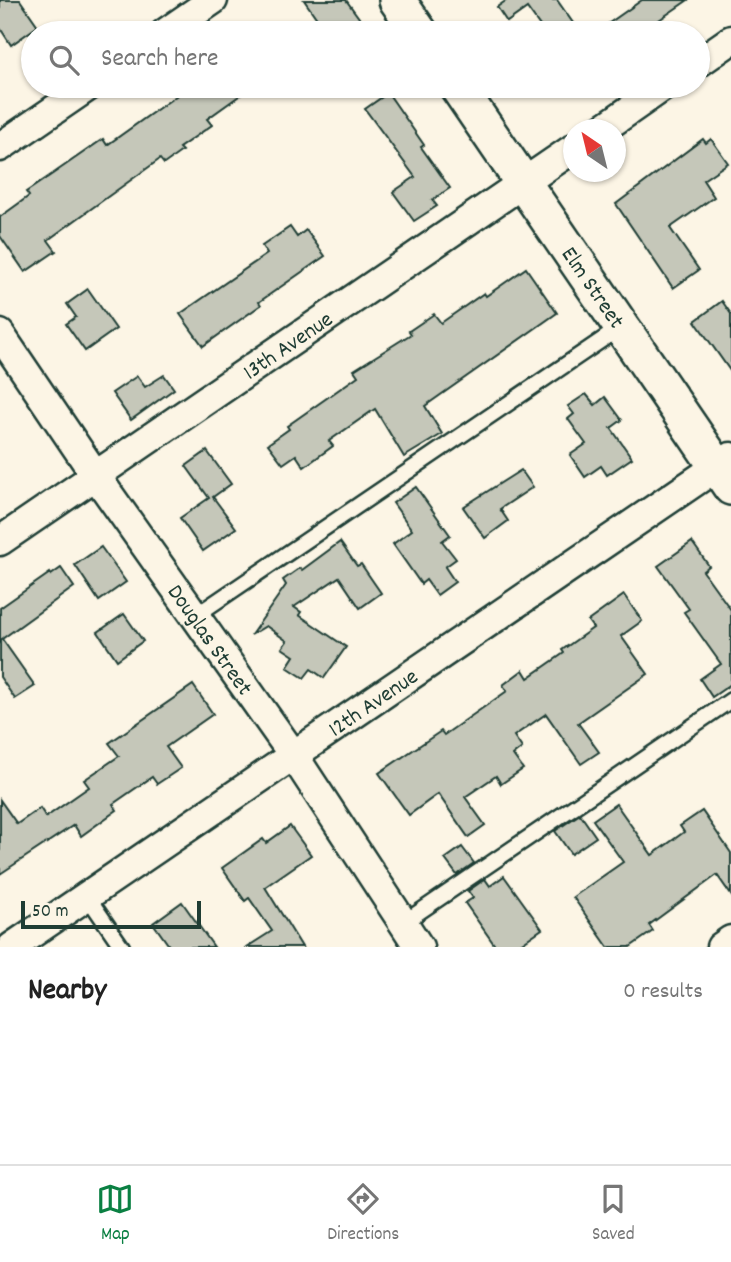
<!DOCTYPE html>
<style>
:root{--surface:#fff;--page:#f6f6f6;--text:#222;--muted:#767676;--line:#e0e0e0;--accent:#0b8043}
body{margin:0;font-family:Dekko,sans-serif;background:var(--page);color:var(--text)}
.compass{position:absolute;left:563px;top:119px;width:63px;height:63px;border-radius:50%;background:var(--surface);box-shadow:0 2px 5px #0004;rotate:325deg}
.scale{position:absolute;left:21px;bottom:18px;width:180px;box-sizing:border-box;padding-left:7px;border:4px solid #1f3d34;border-top:0;font-size:19px;line-height:24px;white-space:nowrap;color:#1f3d34;-webkit-text-stroke:5px #fcf5e5;paint-order:stroke}
.list{margin:0;padding:0;list-style:none}
h2{display:flex;justify-content:space-between;align-items:center;height:91px;margin:0;padding:0 28px;font-size:30px}
h2 small{font-size:23px;font-weight:400;color:var(--muted)}
.icon{flex:none;width:38px;height:38px;fill:none;stroke:currentColor;stroke-width:2;stroke-linecap:round;stroke-linejoin:round}
.map{position:relative;flex:none;width:731px;height:947px;overflow:hidden}
.search{position:absolute;background:var(--surface);box-shadow:0 2px 5px #0004;left:21px;right:21px;top:21px;height:77px;display:flex;align-items:center;gap:18px;box-sizing:border-box;padding:0 24px;border-radius:38px;color:var(--muted);font-size:26px}
.sheet{height:217px;background:var(--surface)}
nav{display:flex;justify-content:space-around;align-items:center;box-sizing:border-box;height:98px;border-top:2px solid var(--line);background:var(--surface);font-size:19px;color:var(--muted)}
nav a{display:grid;justify-items:center;gap:4px}
nav .on{color:var(--accent)}
.map>svg:first-child{display:block}
</style>
<div class="map">
<svg width="731" height="947" viewBox="0 0 731 947">
<rect width="100%" height="100%" fill="#fcf5e5"/>
<filter id="ink" filterUnits="userSpaceOnUse"><feTurbulence type="fractalNoise" baseFrequency=".0143" numOctaves="2"/><feDisplacementMap in="SourceGraphic" scale="14" xChannelSelector="R" yChannelSelector="G"/><feConvolveMatrix kernelMatrix="1 2 1 2 8 2 1 2 1" color-interpolation-filters="sRGB"/></filter>
<g filter="url(#ink)">
<g fill="#c5c7b9" stroke="#1f3d34" stroke-width="2">
<path d="M0 0H20L38 26 11 45 0 28Z"/>
<path d="M304 0H346L370 33H327Z"/>
<path d="M507 0H557L580 33H545L527 8 507 22 497 7Z"/>
<path d="M642 0H688L640 33H595Z"/>
<path d="M190 86H253L207 119 212 125 179 148 182 151 164 164 160 159 48 240 56 251 25 272 0 236V217L29 196 26 192 51 175 103 139 107 145Z"/>
<path d="M388 93 424 145 421 147 450 188 432 200 437 206 414 221 393 192 415 177 365 109Z"/>
<path d="M703 139 706 143 711 139 728 163 703 180 714 197 670 228 699 270 673 288 616 204Z"/>
<path d="M290 227 297 237 306 230 325 256 259 302 261 305 203 346 180 314 267 254 262 246Z"/>
<path d="M526 268 557 313 425 406 442 434 404 457 375 409 329 441 333 446 304 467 296 455 283 464 268 444 289 429 287 426 358 376 354 370 411 334 409 331 434 314 441 323 484 293 486 296Z"/>
<path d="M88 289 116 329 85 351 66 324 76 317 67 304Z"/>
<path d="M722 301 731 314V372L695 321Z"/>
<path d="M164 375 174 389 131 420 112 393 137 376 145 387Z"/>
<path d="M586 394 595 405 605 397 622 420 611 428 632 458 607 475 601 466 585 477 570 455 586 444 568 419 574 414 568 406Z"/>
<path d="M207 451 231 484 213 497 236 528 203 551 180 518 209 498 186 466Z"/>
<path d="M521 470 533 487 500 509 508 521 485 538 463 507Z"/>
<path d="M416 487 450 535 442 541 456 559 445 567 455 582 437 595 426 580 421 584 393 544 412 530 393 503Z"/>
<path d="M340 542 357 566 361 564 381 593 360 608 339 577 294 607 301 612 299 615 346 647 324 678 311 669 304 678 287 667 294 656 282 648 287 641 266 626 251 635 286 585 283 580 300 568 302 570Z"/>
<path d="M692 542 709 566 703 571 731 610V684L712 697 700 679 721 664 684 612 689 609 658 566Z"/>
<path d="M101 547 126 582 99 601 75 565Z"/>
<path d="M61 568 74 587 2 639 35 686 15 699 0 677V608L50 573 51 575Z"/>
<path d="M624 595 642 621 621 636 648 674 578 723 599 752 581 764 546 714 514 736 522 748 513 755 523 769 501 784 496 776 465 797 485 825 468 837 438 794 409 815 379 773 441 731 444 735 507 691 503 685 523 670 528 678 564 653 562 650 593 628 588 621Z"/>
<path d="M124 614 143 641 117 660 98 632Z"/>
<path d="M193 685 213 714 166 747 181 768 157 784 152 777 113 804 117 810 81 836 74 825 0 874V800L17 824 40 808 46 817 89 787 84 780 119 756 109 743Z"/>
<path d="M616 804 652 855 684 832 680 826 702 811 731 853V895L717 875 649 925 653 931 630 947H608L573 897 623 862 593 820Z"/>
<path d="M580 814 596 837 571 854 555 831Z"/>
<path d="M290 826 311 855 265 887 302 947H247L272 931 249 898 245 901 222 868 263 839 266 843Z"/>
<path d="M462 847 474 863 457 875 445 859Z"/>
<path d="M504 876 542 929 516 947H496L465 903 473 898 468 891 485 879 490 886Z"/>
<path d="M182 902 214 947H170L153 923Z"/>
</g>
<g fill="none" stroke-linecap="round" stroke-linejoin="round">
<defs>
<g id="service">
<path d="M195 616 621 327"/>
<path d="M87 896 122 947"/>
<path d="M403 923 731 700"/>
</g>
<g id="minor">
<path d="M165 33 213 0"/>
<path d="M698 63 731 40"/>
<path d="M601 130 664 86"/>
<path d="M0 147 89 86"/>
<path id="s1" d="M0 334 96 476 294 756 419 947"/>
<path id="s2" d="M0 541 574 148"/>
<path id="s3" d="M12 947 731 457"/>
<path d="M721 947 731 940"/>
</g>
<g id="tertiary">
<path d="M397 0 420 33"/>
<path id="s4" d="M457 86 731 487"/>
</g>
</defs>
<use href="#service" stroke="#1f3d34" stroke-width="19"/>
<use href="#minor" stroke="#1f3d34" stroke-width="33"/>
<use href="#tertiary" stroke="#1f3d34" stroke-width="40"/>
<use href="#service" stroke="#fcf5e5" stroke-width="14"/>
<use href="#minor" stroke="#fcf5e5" stroke-width="28"/>
<use href="#tertiary" stroke="#fcf5e5" stroke-width="35"/>
</g>
</g>
<g text-anchor="middle" stroke-width="6" stroke-linejoin="round" paint-order="stroke">
<g font-size="23" fill="#1f3d34" stroke="#fcf5e5">
<text dy="8" stroke="none"><textPath href="#s4" startOffset="243">Elm Street</textPath></text>
<text dy="8" stroke="none"><textPath href="#s2" startOffset="348">13th Avenue</textPath></text>
<text dy="8" stroke="none"><textPath href="#s1" startOffset="371">Douglas Street</textPath></text>
<text dy="8" stroke="none"><textPath href="#s3" startOffset="436">12th Avenue</textPath></text>
</g>
</g>
</svg>
<svg class="compass" viewBox="-18 -18 36 36"><path d="M0-13l5 13h-10z" fill="#e53935"/><path d="M0 13l5-13h-10z" fill="#767676"/></svg>
<div class="scale">50 m</div>
<div class="search"><svg class="icon" aria-label="search" viewBox="0 0 24 24"><circle cx="10" cy="10" r="6"/><path d="M15 15l6 6"/></svg>Search here</div>
</div>
<section class="sheet">
<h2>Nearby<small>0 results</small></h2>
<ul class="list">
</ul>
</section>
<nav>
<a class="on"><svg class="icon" aria-label="map" viewBox="0 0 24 24"><path d="M3 6l6-2 6 2 6-2v14l-6 2-6-2-6 2zM9 4v14M15 6v14"/></svg>Map</a>
<a><svg class="icon" aria-label="directions" viewBox="0 0 24 24"><path d="M12 3l9 9-9 9-9-9zM9 14v-3h6M13 9l2 2-2 2"/></svg>Directions</a>
<a><svg class="icon" aria-label="saved" viewBox="0 0 24 24"><path d="M7 4h10v16l-5-4-5 4z"/></svg>Saved</a>
</nav>
